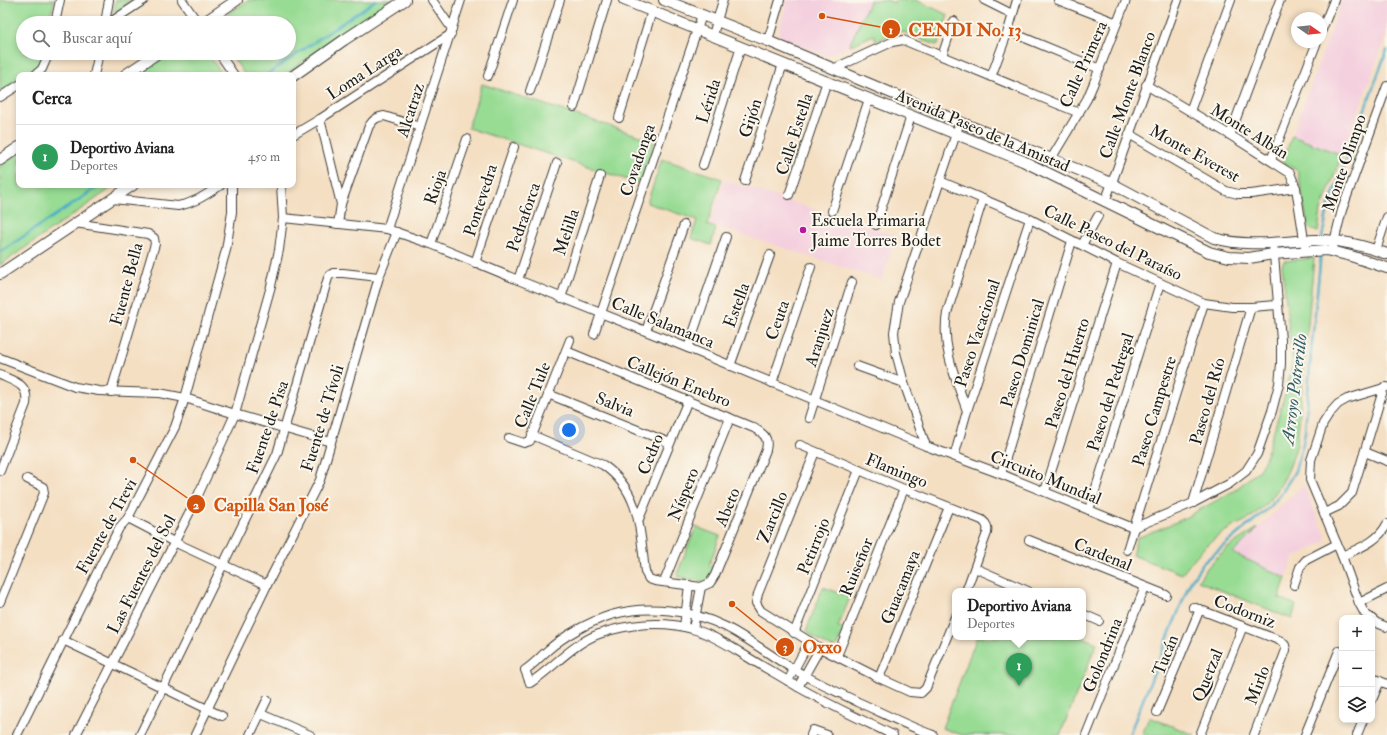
<!DOCTYPE html>
<html lang="es">
<meta charset="utf-8">
<style>
:root{--surface:#fff;--page:#f6f6f6;--text:#222;--muted:#767676;--line:#e0e0e0;--accent:#0b8043}
body{margin:0;font-family:"IM FELL Double Pica",serif;background:var(--page);color:var(--text)}
.controls{position:absolute;right:12px;bottom:12px;display:grid;overflow:hidden;border-radius:8px;box-shadow:0 2px 6px #0003}
.controls button{width:36px;height:36px;display:grid;place-items:center;padding:0;border:0;border-bottom:1px solid var(--line);background:var(--surface);color:var(--text);font:20px sans-serif}
.compass{position:absolute;left:1291px;top:12px;width:36px;height:36px;border-radius:50%;background:var(--surface);box-shadow:0 2px 6px #0003;rotate:104deg}
.you{position:absolute;left:569px;top:430px;width:14px;height:14px;margin:-10px;border:3px solid #fff;border-radius:50%;background:#1a73e8;box-shadow:0 0 0 6px #1a73e833}
.badge{display:grid;place-items:center;width:26px;height:26px;border-radius:50%;background:var(--accent);color:#fff;font-size:13px;font-weight:700}
.pin{position:absolute;translate:-50% -33px;filter:drop-shadow(0 1px 2px #0008)}
.pin::after{content:'';position:absolute;top:21px;width:14px;height:12px;background:inherit;clip-path:polygon(0 0,100% 0,50% 100%)}
.popup{position:absolute;left:952px;top:588px;width:134px;height:52px;box-sizing:border-box;display:grid;place-content:center;border-radius:8px;background:var(--surface);filter:drop-shadow(0 1px 3px #0005);font-size:13px;white-space:nowrap;color:var(--muted)}
.popup b{font-size:15px;color:var(--text)}
.popup::after{content:'';position:absolute;left:50%;top:100%;margin-left:-8px;border:8px solid transparent;border-top-color:var(--surface)}
.list{margin:0;padding:0;list-style:none}
h2{display:flex;justify-content:space-between;align-items:center;height:52px;margin:0;padding:0 16px;font-size:17px}
h2 small{font-size:13px;font-weight:400;color:var(--muted)}
.list li{display:grid;grid-template-columns:26px 1fr auto;gap:12px;align-items:center;box-sizing:border-box;height:64px;padding:0 16px;border-top:1px solid var(--line)}
.list b{display:block;font-size:15px;white-space:nowrap}
.list p{margin:0;font-size:13px;white-space:nowrap;color:var(--muted)}
.list em{font-size:13px;font-style:normal;color:var(--muted)}
.icon{flex:none;width:22px;height:22px;fill:none;stroke:currentColor;stroke-width:2;stroke-linecap:round;stroke-linejoin:round}
.map{position:relative;flex:none;width:1387px;height:735px;overflow:hidden}
.search{position:absolute;background:var(--surface);box-shadow:0 2px 6px #0003;left:16px;top:16px;width:280px;height:44px;display:flex;align-items:center;gap:10px;box-sizing:border-box;padding:0 14px;border-radius:22px;color:var(--muted);font-size:15px}
.panel{position:absolute;background:var(--surface);box-shadow:0 2px 6px #0003;left:16px;top:72px;width:280px;height:116px;border-radius:8px}
.map>svg:first-child{display:block}
</style>
<div class="map">
<svg width="1387" height="735" viewBox="0 0 1387 735">
<rect width="100%" height="100%" fill="#fbf7ec"/>
<filter id="ink" filterUnits="userSpaceOnUse"><feTurbulence type="fractalNoise" baseFrequency=".025" numOctaves="2"/><feDisplacementMap in="SourceGraphic" scale="8" xChannelSelector="R" yChannelSelector="G"/><feConvolveMatrix kernelMatrix="1 2 1 2 8 2 1 2 1" color-interpolation-filters="sRGB"/></filter>
<filter id="wash" filterUnits="userSpaceOnUse"><feTurbulence type="fractalNoise" baseFrequency=".012" numOctaves="4" result="noise"/><feDisplacementMap in="SourceGraphic" scale="16" xChannelSelector="R" yChannelSelector="G"/><feGaussianBlur stdDeviation="0.9" result="paint"/><feColorMatrix in="noise" values="0 0 0 0 0 0 0 0 0 0 0 0 0 0 0 0 0 1.4 0 .05"/><feComposite in="paint" operator="in"/></filter>
<g filter="url(#wash)">
<rect width="100%" height="100%" fill="#f4dfc3"/>
<g fill="#f4cfde">
<path d="M787 0H870L849 46 826 56 779 37 778 33Z"/>
<path d="M1342 0H1387V33L1342 155 1292 136Z"/>
<path d="M724 180 896 236 882 280 710 224Z"/>
<path d="M1303 485 1326 536 1324 542 1293 558 1286 578 1232 553Z"/>
</g>
<g fill="#98dc94" stroke="#5a7c58">
<path d="M0 0H54L49 23H23V53H43L40 65 26 75H19V79L0 92Z"/>
<path d="M116 0H132L113 13Z"/>
<path d="M249 0H394L284 75H245L230 53H289V23H214Z"/>
<path d="M870 0H887L894 3 895 0H916L948 15 938 44 936 45 901 31 876 41 874 35 849 46Z"/>
<path d="M169 53H207L223 75H136Z"/>
<path d="M482 84 652 140 654 143 641 182 637 183 468 128Z"/>
<path d="M1292 136 1342 155 1321 210 1318 232 1308 228 1298 171 1284 163 1283 161Z"/>
<path d="M19 153V185H116L0 265V166Z"/>
<path d="M662 159 722 179 707 225 716 228 711 245 691 238 697 220 647 203Z"/>
<path d="M1314 258 1297 444C1288 476 1277 498 1250 518 1244 522 1237 524 1231 528 1224 532 1216 537 1210 542 1199 551 1191 563 1182 574L1132 555 1137 538 1181 520 1232 492 1240 486 1259 470 1265 459 1286 391 1290 375 1292 358 1282 265 1284 261Z"/>
<path d="M696 527 720 536 709 565 714 567 710 579 705 582 679 577 677 574Z"/>
<path d="M1258 528 1233 553 1286 578 1279 598 1296 605 1292 619 1198 581C1213 556 1233 543 1258 528Z"/>
<path d="M823 587 850 597 838 627 844 629 837 645 834 648C826 646 813 637 807 631L808 626Z"/>
<path d="M977 637H1081L1097 643 1060 735H962L942 728Z"/>
<path d="M1149 717 1195 735H1142Z"/>
</g>
<g fill="none" stroke-linecap="round" stroke-linejoin="round">
<g stroke="#47abc7" stroke-width="2.5">
<path d="M266 75 376 0"/>
<path d="M1322 238 1328 208 1387 50"/>
<path d="M0 252 101 185"/>
<path d="M1129 735 1187 590 1192 579 1203 563 1270 507 1281 494 1295 471 1303 443 1305 432 1311 352 1321 253"/>
</g>
</g>
</g>
<g filter="url(#ink)">
<g fill="none" stroke-linecap="round" stroke-linejoin="round">
<defs>
<g id="minor">
<path d="M182 0 198 23"/>
<path d="M432 0 452 29"/>
<path d="M984 0 1012 14"/>
<path d="M1058 0 1117 23"/>
<path d="M55 23 60 0"/>
<path d="M105 23 109 0"/>
<path d="M109 23 144 0"/>
<path d="M1008 31 1100 69"/>
<path d="M1321 32 1334 0"/>
<path d="M713 35 723 0"/>
<path d="M768 41 780 0"/>
<path d="M219 53 234 75"/>
<path d="M942 56 954 21"/>
<path d="M833 69 892 42 903 40 1079 113"/>
<path d="M35 75 42 69 49 53"/>
<path d="M94 75 99 53"/>
<path d="M488 76 513 0"/>
<path d="M991 77 1008 31 1017 0"/>
<path d="M1146 85 1230 135 1290 173 1296 188 1305 246"/>
<path d="M530 91 560 0"/>
<path d="M0 97 19 85"/>
<path d="M574 107 607 0"/>
<path d="M1190 111 1231 0"/>
<path d="M619 118 652 11"/>
<path d="M320 119 341 204 338 224"/>
<path d="M1129 134 1226 191 1238 194H1251L1296 188"/>
<path d="M293 135 320 119 451 34"/>
<path d="M1230 135 1280 0"/>
<path d="M1051 159 1087 99 1093 85 1126 0"/>
<path d="M1271 160 1317 42"/>
<path d="M703 165 741 47"/>
<path d="M745 181 783 64"/>
<path d="M940 181 1030 219 1117 263 1204 303 1232 307H1251L1277 305"/>
<path d="M789 195 827 81"/>
<path d="M113 199 178 206C195 203 207 194 221 185"/>
<path d="M1105 202 1178 0"/>
<path d="M341 204 369 126C373 120 376 117 384 116L420 127"/>
<path d="M832 211 869 99"/>
<path d="M283 218 387 229 431 244 518 280 688 348 926 446 1001 474 1133 528 1193 503 1229 484 1246 471 1257 454 1272 411 1279 384 1281 364V340L1273 243"/>
<path d="M75 223 148 234 154 238 155 244 111 392"/>
<path d="M876 225 911 116"/>
<path d="M387 229 461 0"/>
<path d="M431 244 467 139"/>
<path d="M1082 245 1098 216"/>
<path d="M1333 246 1342 210 1387 86"/>
<path d="M1376 250 1387 217"/>
<path d="M475 263 514 147"/>
<path d="M518 280 557 163"/>
<path d="M561 298 600 176"/>
<path d="M646 331 684 225"/>
<path d="M594 334 702 15"/>
<path d="M688 348 726 237"/>
<path d="M0 358 75 387 99 391 159 393 185 398 235 414 331 442"/>
<path d="M730 366 770 255"/>
<path d="M857 366 904 383"/>
<path d="M0 375C15 382 29 384 26 404L0 471"/>
<path d="M772 383 811 267"/>
<path d="M548 394 670 443"/>
<path d="M967 411C956 379 941 347 947 313L983 199"/>
<path d="M809 418 852 282"/>
<path d="M532 435 603 465C641 491 640 531 645 572L649 579 655 581 701 587 710 583 715 575 766 450C769 437 764 434 754 428L566 351"/>
<path d="M509 438 524 443 530 441 570 340"/>
<path d="M800 445 904 489 982 520C987 524 988 527 987 533L966 591"/>
<path d="M926 446 904 383 896 353 894 332 899 302 960 122"/>
<path d="M815 452 758 594 756 603 761 611 820 648 879 678 910 692 921 693 926 688 955 617"/>
<path d="M1365 452 1387 461"/>
<path d="M954 457 967 411 1030 219"/>
<path d="M1001 474 1072 241"/>
<path d="M1045 491 1117 263"/>
<path d="M1193 503 1251 307"/>
<path d="M1089 510 1160 283"/>
<path d="M1324 513 1339 506 1352 493 1384 387"/>
<path d="M128 518 174 542 267 585"/>
<path d="M639 519 688 400"/>
<path d="M1029 540 1166 595"/>
<path d="M1127 550 1204 303"/>
<path d="M1342 556C1359 548 1378 542 1387 524"/>
<path d="M975 568 1028 591"/>
<path d="M664 582 730 418"/>
<path d="M1294 585 1300 567 1306 560 1337 544"/>
<path d="M0 602 44 493 43 487 27 479"/>
<path d="M1359 603 1387 589"/>
<path d="M1193 607 1281 641 1285 645 1286 650 1254 735"/>
<path d="M1083 614 1099 621"/>
<path d="M1371 618 1365 614 1359 603 1342 556 1310 480 1311 460 1323 424 1330 413 1338 404 1347 399 1387 387"/>
<path d="M1372 619 1377 623 1387 627"/>
<path d="M684 627 689 585"/>
<path d="M693 629 701 587"/>
<path d="M794 633 859 470"/>
<path d="M63 640 222 716"/>
<path d="M837 656 904 489"/>
<path d="M879 678 949 507"/>
<path d="M1372 678 1387 684"/>
<path d="M788 681 809 642"/>
<path d="M798 687 820 648"/>
<path d="M1372 700 1380 681"/>
<path d="M1157 712 1200 609"/>
<path d="M261 714 310 735"/>
<path d="M17 735 119 528 128 518 175 427 185 398 226 250 232 212V185"/>
<path d="M76 735 194 504 235 414 271 286 279 250 283 218 281 185"/>
<path d="M140 735 277 454 328 278 330 275 333 273H343L379 277"/>
<path d="M195 735 267 585 320 480 379 277 397 232"/>
<path d="M250 735 267 700"/>
<path d="M811 735 813 730 827 735"/>
<path d="M893 735C860 719 825 703 793 684 775 673 756 663 738 651 724 643 709 633 692 629 663 620 627 624 599 634 572 644 553 668 530 683L525 670C533 665 540 657 548 650 565 635 589 622 611 615 648 604 692 610 726 627 753 641 777 661 804 675 821 685 840 693 858 702 883 713 907 726 933 735"/>
<path d="M1086 735 1145 587"/>
<path d="M1200 735 1243 626"/>
<path d="M1305 735 1339 651"/>
<path d="M1357 735 1363 720"/>
</g>
<g id="tertiary">
<path d="M624 0 1023 161 1209 252 1229 257 1249 258 1273 254 1326 250 1351 256 1387 268"/>
<path d="M664 0 768 41 960 122 1111 183 1214 238C1248 248 1281 241 1315 240 1339 239 1365 246 1387 254"/>
<path d="M203 23 237 0"/>
<path d="M125 75 158 53"/>
<path d="M293 76 344 40 405 0"/>
<path d="M0 160 19 147"/>
<path d="M0 274 133 185"/>
</g>
</defs>
<use href="#minor" stroke="#3c3935" stroke-width="10"/>
<use href="#tertiary" stroke="#3c3935" stroke-width="12"/>
<use href="#minor" stroke="#fff" stroke-width="8"/>
<use href="#tertiary" stroke="#fff" stroke-width="10"/>
</g>
</g>
<circle fill="#b5179e" stroke="#fbf7ec" stroke-width="1.5" cx="803" cy="230" r="4"/>
<g text-anchor="middle" stroke-width="4" stroke-linejoin="round" paint-order="stroke">
<g font-size="17" fill="#1c1c1c" stroke="#fbf7ec">
<text transform="translate(1083 64) rotate(-66)" y="6">Calle Primera</text>
<text transform="translate(364 72) rotate(-33)" y="6">Loma Larga</text>
<text transform="translate(1127 95) rotate(-70)" y="6">Calle Monte Blanco</text>
<text transform="translate(708 101) rotate(-72)" y="6">Lérida</text>
<text transform="translate(410 110) rotate(-72)" y="6">Alcatraz</text>
<text transform="translate(750 118) rotate(-72)" y="6">Gijón</text>
<text transform="translate(983 130) rotate(23)" y="6">Avenida Paseo de la Amistad</text>
<text transform="translate(1250 131) rotate(32)" y="6">Monte Albán</text>
<text transform="translate(794 134) rotate(-72)" y="6">Calle Estella</text>
<text transform="translate(1195 153) rotate(29)" y="6">Monte Everest</text>
<text transform="translate(637 160) rotate(-71)" y="6">Covadonga</text>
<text transform="translate(1344 163) rotate(-71)" y="6">Monte Olimpo</text>
<text transform="translate(435 187) rotate(-71)" y="6">Rioja</text>
<text transform="translate(480 200) rotate(-72)" y="6">Pontevedra</text>
<text transform="translate(523 217) rotate(-71)" y="6">Pedraforca</text>
<text transform="translate(566 232) rotate(-72)" y="6">Melilla</text>
<text transform="translate(1113 242) rotate(26)" y="6">Calle Paseo del Paraíso</text>
<text transform="translate(126 284) rotate(-75)" y="6">Fuente Bella</text>
<text transform="translate(736 305) rotate(-70)" y="6">Estella</text>
<text transform="translate(777 320) rotate(-71)" y="6">Ceuta</text>
<text transform="translate(663 322) rotate(22)" y="6">Calle Salamanca</text>
<text transform="translate(977 333) rotate(-72)" y="6">Paseo Vacacional</text>
<text transform="translate(819 337) rotate(-72)" y="6">Aranjuez</text>
<text transform="translate(1022 353) rotate(-73)" y="6">Paseo Dominical</text>
<text transform="translate(1067 373) rotate(-73)" y="6">Paseo del Huerto</text>
<text transform="translate(679 381) rotate(22)" y="6">Callejón Enebro</text>
<text transform="translate(1110 392) rotate(-73)" y="6">Paseo del Pedregal</text>
<text transform="translate(532 395) rotate(-68)" y="6">Calle Tule</text>
<text transform="translate(1207 401) rotate(-74)" y="6">Paseo del Río</text>
<text transform="translate(615 404) rotate(22)" y="6">Salvia</text>
<text transform="translate(1154 411) rotate(-73)" y="6">Paseo Campestre</text>
<text transform="translate(322 418) rotate(-73)" y="6">Fuente de Tívoli</text>
<text transform="translate(267 427) rotate(-71)" y="6">Fuente de Pisa</text>
<text transform="translate(650 454) rotate(-68)" y="6">Cedro</text>
<text transform="translate(897 470) rotate(22)" y="6">Flamingo</text>
<text transform="translate(1046 477) rotate(22)" y="6">Circuito Mundial</text>
<text transform="translate(683 494) rotate(-68)" y="6">Níspero</text>
<text transform="translate(727 507) rotate(-68)" y="6">Abeto</text>
<text transform="translate(772 517) rotate(-68)" y="6">Zarcillo</text>
<text transform="translate(106 526) rotate(-61)" y="6">Fuente de Trevi</text>
<text transform="translate(813 546) rotate(-68)" y="6">Petirrojo</text>
<text transform="translate(1103 554) rotate(22)" y="6">Cardenal</text>
<text transform="translate(856 567) rotate(-68)" y="6">Ruiseñor</text>
<text transform="translate(141 574) rotate(-63)" y="6">Las Fuentes del Sol</text>
<text transform="translate(900 587) rotate(-68)" y="6">Guacamaya</text>
<text transform="translate(1245 611) rotate(21)" y="6">Codorniz</text>
<text transform="translate(1102 655) rotate(-68)" y="6">Golondrina</text>
<text transform="translate(1165 655) rotate(-68)" y="6">Tucán</text>
<text transform="translate(1207 675) rotate(-68)" y="6">Quetzal</text>
<text transform="translate(1257 685) rotate(-69)" y="6">Mirlo</text>
</g>
<g font-size="17" fill="#1c1c1c" stroke="#fbf7ec" text-anchor="start">
<text x="811" y="226">Escuela Primaria<tspan x="811" dy="20">Jaime Torres Bodet</tspan></text>
</g>
<g font-size="18" font-style="italic" fill="#2f5c69" stroke="#fbf7ec">
<text transform="translate(1294 389) rotate(-83)" y="6">Arroyo Potrerillo</text>
</g>
</g>
<path fill="none" stroke="#d4530e" stroke-width="1.5" d="M822 16L891 29M133 460L196 504M732 604L785 647"/>
<g fill="#d4530e" stroke="#fbf7ec" stroke-width="1.5">
<circle cx="822" cy="16" r="4"/>
<circle cx="133" cy="460" r="4"/>
<circle cx="732" cy="604" r="4"/>
<circle cx="891" cy="29" r="10"/>
<circle cx="196" cy="504" r="10"/>
<circle cx="785" cy="647" r="10"/>
</g>
<g font-size="12" text-anchor="middle" font-weight="bold" fill="#fff">
<text x="891" y="34">1</text>
<text x="196" y="509">2</text>
<text x="785" y="651">3</text>
</g>
<g font-size="18" text-anchor="middle" font-weight="bold" fill="#d4530e" stroke="#fbf7ec" stroke-width="4" stroke-linejoin="round" paint-order="stroke">
<text x="965" y="36">CENDI No. 13</text>
<text x="271" y="511">Capilla San José</text>
<text x="822" y="653">Oxxo</text>
</g>
</svg>
<div class="controls">
<button>+</button>
<button>−</button>
<button><svg class="icon" aria-label="layers" viewBox="0 0 24 24"><path d="M12 4l9 5-9 5-9-5zM3 14l9 5 9-5"/></svg></button>
</div>
<svg class="compass" viewBox="-18 -18 36 36"><path d="M0-13l5 13h-10z" fill="#e53935"/><path d="M0 13l5-13h-10z" fill="#767676"/></svg>
<div class="you"></div>
<div class="pin badge" style="left:1019px;top:686px;background:#2e9e5b">1</div>
<div class="popup"><b>Deportivo Aviana</b>Deportes</div>
<div class="search"><svg class="icon" aria-label="search" viewBox="0 0 24 24"><circle cx="10" cy="10" r="6"/><path d="M15 15l6 6"/></svg>Buscar aquí</div>
<section class="panel">
<h2>Cerca<small></small></h2>
<ul class="list">
<li><span class="badge" style="background:#2e9e5b">1</span><div><b>Deportivo Aviana</b><p>Deportes</p></div><em>450 m</em></li>
</ul>
</section>
</div>
